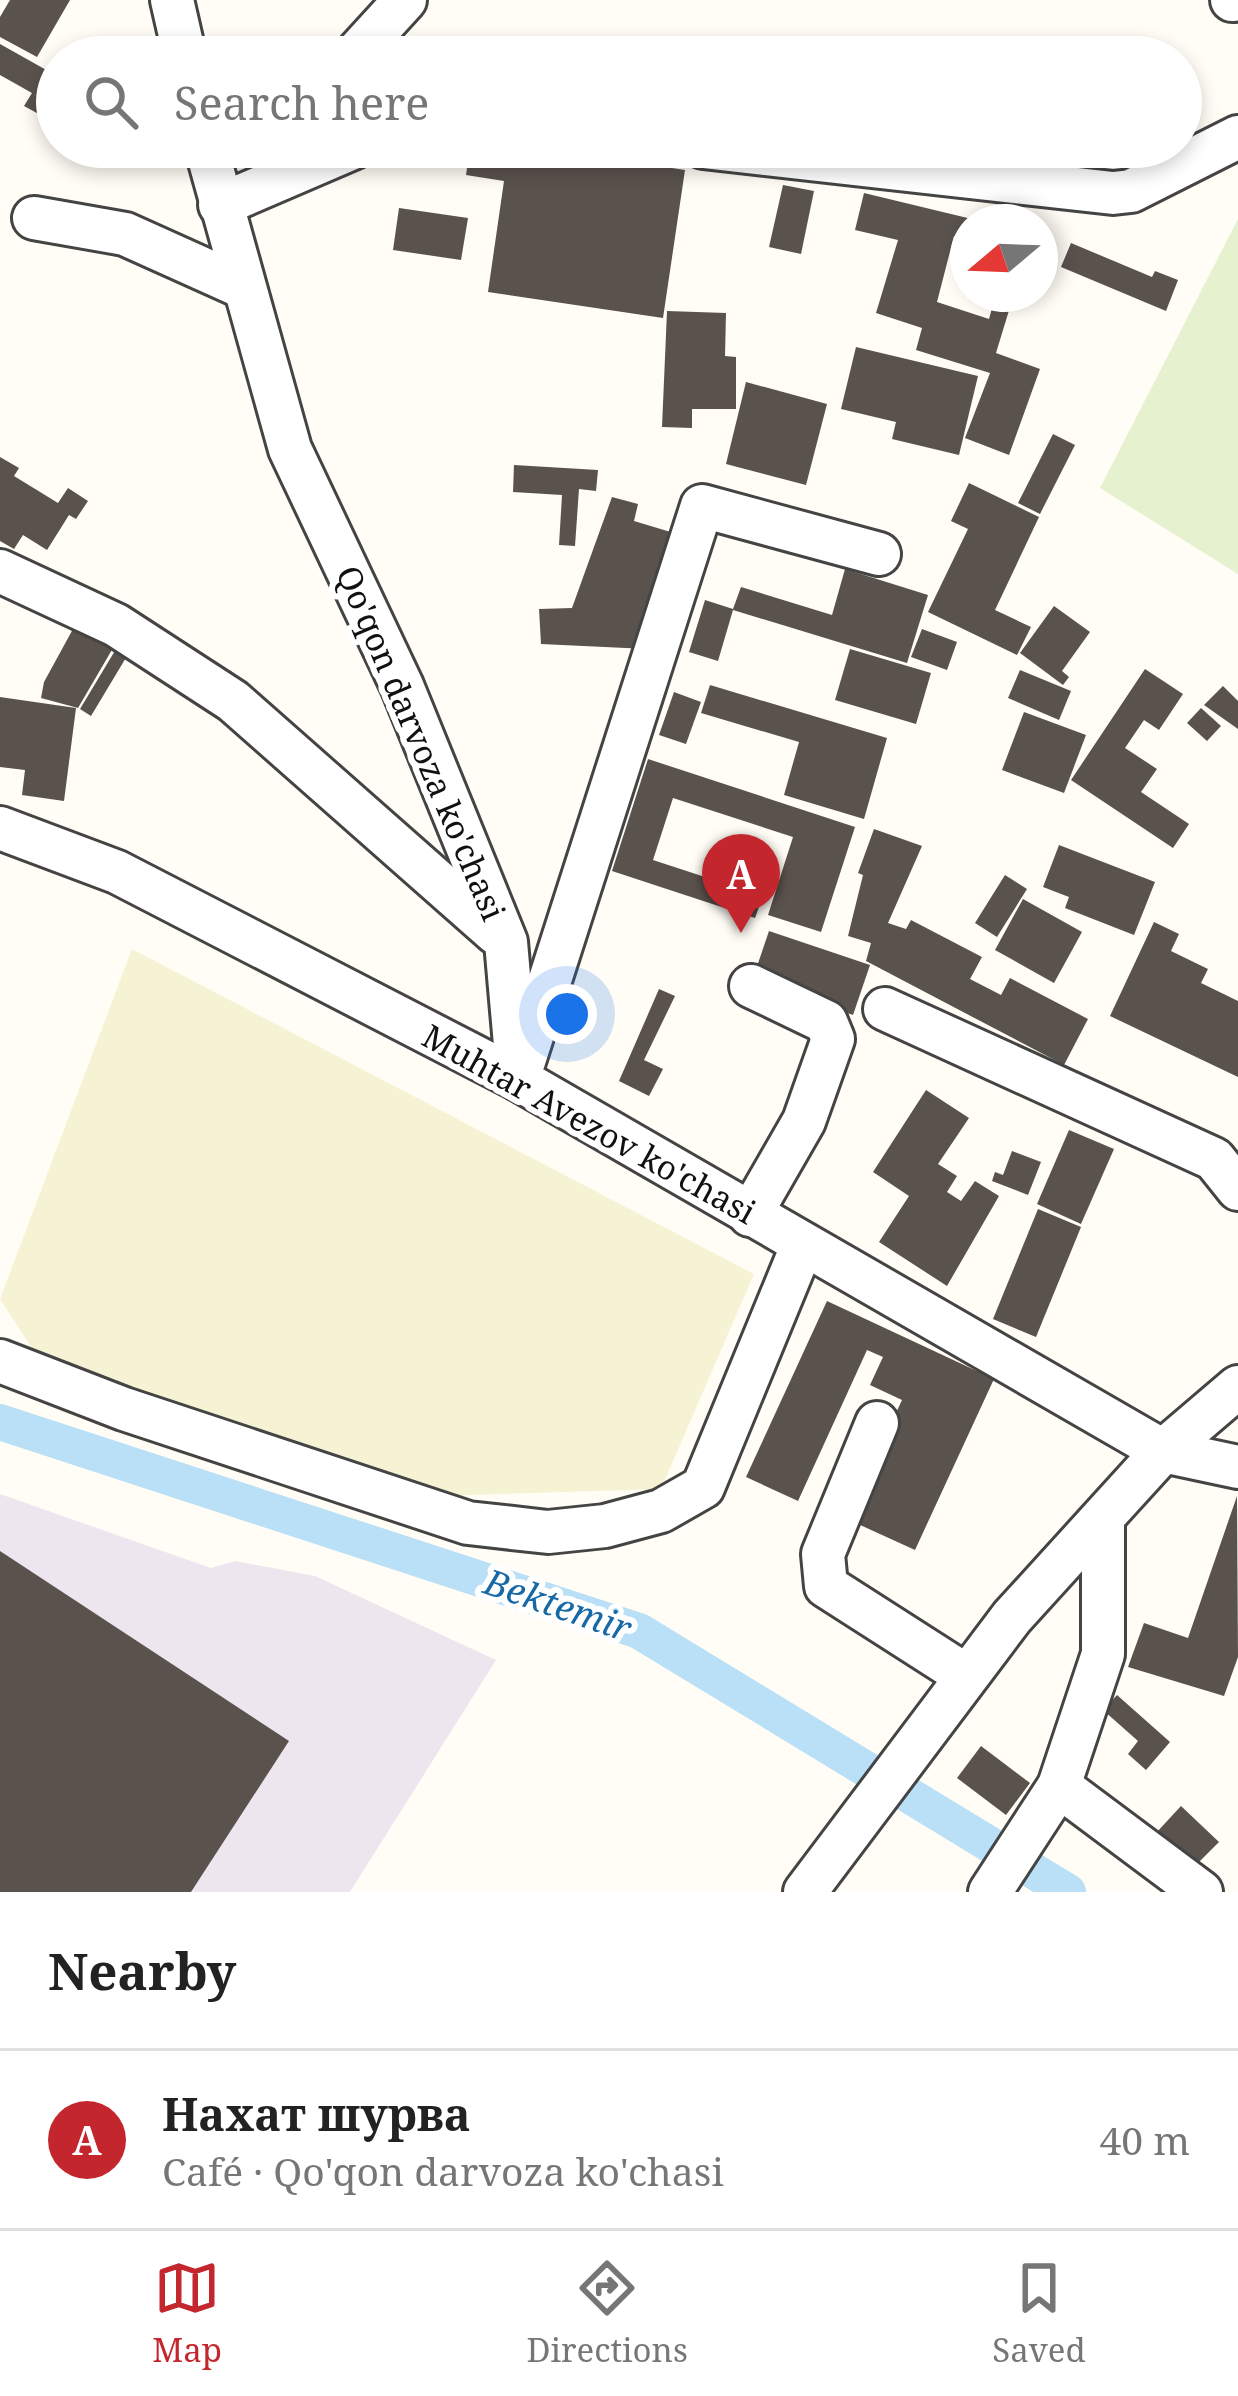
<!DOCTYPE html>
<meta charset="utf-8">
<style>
:root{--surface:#fff;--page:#f2f2f2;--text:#222;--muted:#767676;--line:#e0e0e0;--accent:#c4262e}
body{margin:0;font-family:"Noto Serif",serif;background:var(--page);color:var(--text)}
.compass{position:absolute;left:950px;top:204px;width:108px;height:108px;border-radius:50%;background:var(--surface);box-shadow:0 6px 18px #0003;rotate:251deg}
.you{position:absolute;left:567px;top:1014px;width:42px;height:42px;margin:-30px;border:9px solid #fff;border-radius:50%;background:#1a73e8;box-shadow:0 0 0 18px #1a73e833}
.badge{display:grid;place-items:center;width:78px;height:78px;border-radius:50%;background:var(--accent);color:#fff;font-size:39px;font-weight:700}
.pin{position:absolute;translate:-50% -99px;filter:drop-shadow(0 3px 6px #0008)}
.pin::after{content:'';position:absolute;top:63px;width:42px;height:36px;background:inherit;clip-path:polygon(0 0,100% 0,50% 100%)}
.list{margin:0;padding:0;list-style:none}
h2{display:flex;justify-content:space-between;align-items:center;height:156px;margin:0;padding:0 48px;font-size:51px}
h2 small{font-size:39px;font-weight:400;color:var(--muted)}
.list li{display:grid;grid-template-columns:78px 1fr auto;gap:36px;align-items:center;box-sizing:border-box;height:180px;padding:0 48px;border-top:3px solid var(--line)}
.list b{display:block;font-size:45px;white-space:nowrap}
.list p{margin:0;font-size:39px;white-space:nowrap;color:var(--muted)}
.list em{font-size:39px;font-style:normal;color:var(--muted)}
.icon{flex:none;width:66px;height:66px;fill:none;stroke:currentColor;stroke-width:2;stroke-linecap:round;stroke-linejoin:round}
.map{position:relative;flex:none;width:1238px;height:1892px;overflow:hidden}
.search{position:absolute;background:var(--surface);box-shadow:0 6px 18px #0003;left:36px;right:36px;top:36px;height:132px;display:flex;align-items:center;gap:30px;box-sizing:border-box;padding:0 42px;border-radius:66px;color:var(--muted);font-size:45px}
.sheet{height:336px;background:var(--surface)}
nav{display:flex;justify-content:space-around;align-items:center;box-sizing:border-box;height:168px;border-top:3px solid var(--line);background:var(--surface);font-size:33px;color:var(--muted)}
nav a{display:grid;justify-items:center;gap:6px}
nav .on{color:var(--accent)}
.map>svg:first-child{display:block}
</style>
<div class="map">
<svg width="1238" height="1892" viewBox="0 0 1238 1892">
<rect width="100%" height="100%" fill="#fffdf5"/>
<path fill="#eee6ef" d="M0 1494 211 1568 235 1561 315 1576 496 1660 350 1892H0Z"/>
<path fill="#f6f3d4" d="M132 949 754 1274 661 1489 403 1497 48 1373 0 1299Z"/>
<path fill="#e6f2cf" d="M1238 219V574L1100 488Z"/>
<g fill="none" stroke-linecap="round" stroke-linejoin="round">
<path stroke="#b9e0f7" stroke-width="36" d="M0 1422 639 1631 1068 1892"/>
</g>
<g fill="#5a524d">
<path d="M10 0H70L37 57 0 37V17Z"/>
<path d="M0 44 57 76V124L24 106 32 93 0 75Z"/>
<path d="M470 147H534L685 170 663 318 488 292 504 181 466 175Z"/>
<path d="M783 185 814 191 801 254 769 247Z"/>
<path d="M864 193 980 221 968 222V240L954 236 937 302 989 319 996 294H1014L996 353 1040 369 1009 455 965 438 990 373 916 350 922 328 876 313 898 240 855 230Z"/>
<path d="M399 208 468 218 461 260 393 250Z"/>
<path d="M1071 243 1152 277 1155 271 1178 280 1166 311 1061 267Z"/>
<path d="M667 311 726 313 725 356 736 357V409H692V428L662 427Z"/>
<path d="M856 347 978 376 959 455 892 439 896 422 841 409Z"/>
<path d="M746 382 827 404 806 485 726 464Z"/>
<path d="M1053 434 1075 445 1040 514 1018 503Z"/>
<path d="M0 457 19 468 14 476 58 503 68 488 88 501 76 519 69 515 47 550 23 535 14 549 0 541Z"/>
<path d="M514 465 598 470 596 491 579 489 575 546 559 545 562 495 513 492Z"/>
<path d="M969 483 1039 517 995 610 1031 627 1017 655 928 612 968 529 951 521Z"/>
<path d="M612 497 638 504 634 521 684 536 647 649 541 644 539 609 572 608Z"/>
<path d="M845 569 928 595 907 663 733 610 718 661 689 652 705 600 733 609 741 587 832 615Z"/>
<path d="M1054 606 1090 632 1062 671 1069 677 1063 685 1020 653Z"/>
<path d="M79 618 120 636 78 708 41 698 44 682Z"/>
<path d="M922 629 957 642 947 670 911 657Z"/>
<path d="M125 634 136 641 91 716 80 709Z"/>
<path d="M850 649 931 673 916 724 835 700Z"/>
<path d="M1145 669 1183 694 1159 730 1144 720 1125 748 1157 769 1141 792 1189 824 1173 848 1071 780Z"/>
<path d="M1020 670 1071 691 1059 720 1008 698Z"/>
<path d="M710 685 887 738 864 819 784 795 799 742 701 713Z"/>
<path d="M1223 686 1238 701V729L1204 705Z"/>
<path d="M674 692 701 702 686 744 659 735Z"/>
<path d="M0 697 76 708 64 801 22 795 25 770 0 767Z"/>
<path d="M1201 708 1221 726 1207 741 1187 723Z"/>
<path d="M1024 712 1086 735 1064 793 1002 770Z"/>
<path d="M648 759 855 827 821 932 768 915 793 837 673 798 653 860 763 896 755 918 612 871Z"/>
<path d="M874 829 922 846 888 923 906 929 911 920 982 957 970 979 1001 995 1010 978 1088 1019 1064 1065 866 961 871 943 848 936 863 875 858 873Z"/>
<path d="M1059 845 1155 882 1134 935 1065 908 1069 897 1043 887Z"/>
<path d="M1005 875 1027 889 997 937 975 923Z"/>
<path d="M1023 899 1082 932 1054 983 995 950Z"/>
<path d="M1154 922 1179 934 1171 951 1208 969 1201 983 1238 1001V1077L1110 1016Z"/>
<path d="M769 931 870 965 853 1015 752 981Z"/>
<path d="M659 989 675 996 644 1060 663 1069 649 1096 619 1081Z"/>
<path d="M926 1090 969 1118 938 1164 957 1176 947 1192 961 1201 975 1181 999 1196 947 1286 879 1242 909 1196 873 1172Z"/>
<path d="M1069 1130 1114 1149 1081 1224 1037 1204Z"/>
<path d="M1012 1151 1041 1162 1028 1195 992 1181 995 1172 1003 1175Z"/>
<path d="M1038 1209 1081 1227 1036 1337 993 1319Z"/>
<path d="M827 1301 994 1379 915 1550 847 1519 902 1400 870 1385 883 1357 867 1350 798 1501 746 1477Z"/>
<path d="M1237 1496 1238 1657 1224 1696 1128 1667 1144 1623 1188 1638Z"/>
<path d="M0 1551 289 1741 191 1892H0Z"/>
<path d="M1117 1695 1170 1742 1146 1770 1128 1754 1138 1741 1103 1710Z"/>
<path d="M981 1746 1030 1783 1006 1815 957 1778Z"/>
<path d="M1181 1806 1219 1842 1193 1868 1156 1833Z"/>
</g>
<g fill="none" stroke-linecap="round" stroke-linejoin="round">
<defs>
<g id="minor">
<path d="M172 0 185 57"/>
<path d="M1232 0H1234"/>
<path d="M353 57 405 0"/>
<path d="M206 147 290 449 402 686 506 942 518 1079"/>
<path d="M703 147 1113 193 1131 191 1238 137"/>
<path d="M220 205 355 147"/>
<path d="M34 218 125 234 243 287"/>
<path d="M0 571 116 625 233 701 496 933"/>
<path d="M0 828 117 872 518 1079 1163 1451 1238 1467"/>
<path d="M885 1009 1214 1159 1238 1189"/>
<path d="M524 1061 702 506 879 554"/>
<path d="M750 1215 804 1121 833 1039 826 1022 751 986"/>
<path d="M0 1361 124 1409 468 1523 548 1532 605 1526 661 1511 703 1487 803 1244"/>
<path d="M877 1423 823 1554 826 1586 965 1675"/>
<path d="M1059 1786 1201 1892"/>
<path d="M805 1892 1012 1617 1163 1451 1238 1387"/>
<path d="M990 1892 1059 1786 1103 1654V1518"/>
</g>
</defs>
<use href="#minor" stroke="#444" stroke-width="48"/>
<use href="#minor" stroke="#fff" stroke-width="42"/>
</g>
<g text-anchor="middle" stroke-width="12" stroke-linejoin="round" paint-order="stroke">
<g font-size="33" fill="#111" stroke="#fff">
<text transform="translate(421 743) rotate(67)" y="12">Qo'qon darvoza ko'chasi</text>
<text transform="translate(589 1124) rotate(29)" y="12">Muhtar Avezov ko'chasi</text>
</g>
<g font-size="36" font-style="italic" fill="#1768a6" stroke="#fff">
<text transform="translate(558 1605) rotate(19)" y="13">Bektemir</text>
</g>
</g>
</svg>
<svg class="compass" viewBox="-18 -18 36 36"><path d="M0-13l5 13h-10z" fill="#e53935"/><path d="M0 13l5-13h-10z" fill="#767676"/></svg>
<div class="you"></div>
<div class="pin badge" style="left:741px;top:933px">A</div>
<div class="search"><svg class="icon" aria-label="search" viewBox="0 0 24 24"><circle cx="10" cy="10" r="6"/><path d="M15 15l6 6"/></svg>Search here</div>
</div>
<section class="sheet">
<h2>Nearby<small></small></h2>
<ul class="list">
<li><span class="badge">A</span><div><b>Нахат шурва</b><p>Café · Qo'qon darvoza ko'chasi</p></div><em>40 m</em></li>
</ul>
</section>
<nav>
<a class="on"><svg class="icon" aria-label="map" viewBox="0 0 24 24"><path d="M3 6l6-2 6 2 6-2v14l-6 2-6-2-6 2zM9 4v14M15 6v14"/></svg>Map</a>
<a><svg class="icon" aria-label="directions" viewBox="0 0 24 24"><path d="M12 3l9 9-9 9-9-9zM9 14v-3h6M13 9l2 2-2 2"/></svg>Directions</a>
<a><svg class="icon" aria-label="saved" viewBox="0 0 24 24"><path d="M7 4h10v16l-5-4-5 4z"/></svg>Saved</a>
</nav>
